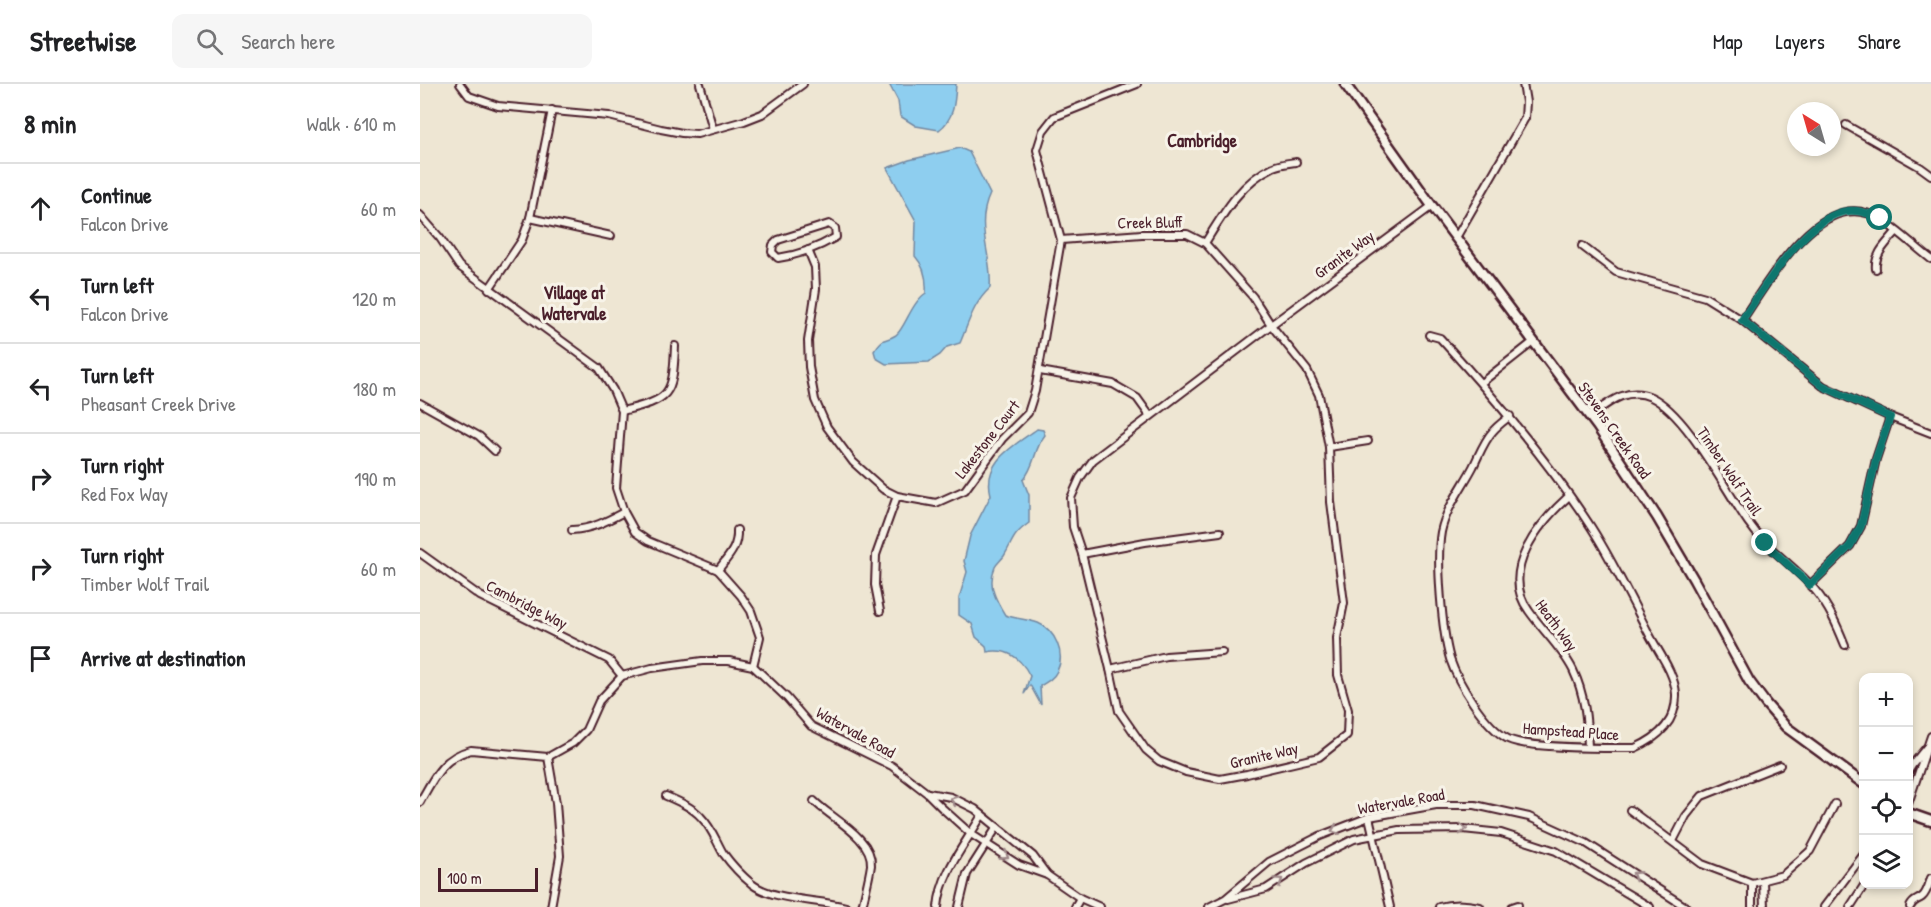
<!DOCTYPE html>
<meta charset="utf-8">
<style>
:root{--surface:#fff;--page:#f6f6f6;--text:#202124;--muted:#757577;--line:#e0e0e0}
body{margin:0;font-family:"Patrick Hand",sans-serif;background:var(--page);color:var(--text)}
.controls{position:absolute;right:18px;bottom:18px;display:grid;overflow:hidden;border-radius:12px;box-shadow:0 3px 9px #0003}
.controls button{width:54px;height:54px;display:grid;place-items:center;padding:0;border:0;border-bottom:2px solid var(--line);background:var(--surface);color:var(--text);font:30px sans-serif}
.compass{position:absolute;left:1367px;top:18px;width:54px;height:54px;border-radius:50%;background:var(--surface);box-shadow:0 3px 9px #0003;rotate:323deg}
.scale{position:absolute;left:18px;bottom:15px;width:100px;box-sizing:border-box;padding-left:6px;border:3px solid #4a1f2b;border-top:0;font-size:16px;line-height:21px;white-space:nowrap;color:#4a1f2b;-webkit-text-stroke:4px #f7f3e8;paint-order:stroke}
.stop{position:absolute;width:18px;height:18px;margin:-14px;border:4px solid #0f766e;border-radius:50%;background:#fff}
.stop.end{background:#0f766e;border-color:#fff;box-shadow:0 2px 6px #0008}
.list{margin:0;padding:0;list-style:none}
h2{display:flex;justify-content:space-between;align-items:center;height:78px;margin:0;padding:0 24px;font-size:26px}
h2 small{font-size:20px;font-weight:400;color:var(--muted)}
.list li{display:grid;grid-template-columns:39px 1fr auto;gap:18px;align-items:center;box-sizing:border-box;height:90px;padding:0 24px;border-top:2px solid var(--line)}
.list b{display:block;font-size:22px;white-space:nowrap}
.list p{margin:0;font-size:20px;white-space:nowrap;color:var(--muted)}
.list em{font-size:20px;font-style:normal;color:var(--muted)}
.icon{flex:none;width:33px;height:33px;fill:none;stroke:currentColor;stroke-width:2;stroke-linecap:round;stroke-linejoin:round}
.map{position:relative;flex:none;width:1511px;height:823px;overflow:hidden}
header{display:flex;align-items:center;gap:36px;box-sizing:border-box;height:84px;padding:0 30px;background:var(--surface);border-bottom:2px solid var(--line)}
header strong{font-size:28px}
nav{display:flex;gap:33px;margin-inline-start:auto;font-size:21px}
.search{width:420px;height:54px;background:var(--page);display:flex;align-items:center;gap:15px;box-sizing:border-box;padding:0 21px;border-radius:12px;color:var(--muted);font-size:22px}
main{display:flex}
aside{flex:1;background:var(--surface)}
.map>svg:first-child{display:block}
</style>
<header>
<strong>Streetwise</strong>
<div class="search"><svg class="icon" aria-label="search" viewBox="0 0 24 24"><circle cx="10" cy="10" r="6"/><path d="M15 15l6 6"/></svg>Search here</div>
<nav><a>Map</a><a>Layers</a><a>Share</a></nav>
</header>
<main>
<aside>
<h2>8 min<small>Walk · 610 m</small></h2>
<ul class="list">
<li><svg class="icon" aria-label="ahead" viewBox="0 0 24 24"><path d="M12 20V5M6 11l6-6 6 6"/></svg><div><b>Continue</b><p>Falcon Drive</p></div><em>60 m</em></li>
<li><svg class="icon" aria-label="left" viewBox="0 0 24 24"><path d="M17 20v-9H6M10 6l-5 5 5 5"/></svg><div><b>Turn left</b><p>Falcon Drive</p></div><em>120 m</em></li>
<li><svg class="icon" aria-label="left" viewBox="0 0 24 24"><path d="M17 20v-9H6M10 6l-5 5 5 5"/></svg><div><b>Turn left</b><p>Pheasant Creek Drive</p></div><em>180 m</em></li>
<li><svg class="icon" aria-label="right" viewBox="0 0 24 24"><path d="M7 20v-9h11M14 6l5 5-5 5"/></svg><div><b>Turn right</b><p>Red Fox Way</p></div><em>190 m</em></li>
<li><svg class="icon" aria-label="right" viewBox="0 0 24 24"><path d="M7 20v-9h11M14 6l5 5-5 5"/></svg><div><b>Turn right</b><p>Timber Wolf Trail</p></div><em>60 m</em></li>
<li><svg class="icon" aria-label="arrive" viewBox="0 0 24 24"><path d="M6 21V4h12l-3 4 3 4H6"/></svg><div><b>Arrive at destination</b></div></li>
</ul>
</aside>
<div class="map">
<svg width="1511" height="823" viewBox="0 0 1511 823">
<rect width="100%" height="100%" fill="#eee6d3"/>
<filter id="ink" filterUnits="userSpaceOnUse"><feTurbulence type="fractalNoise" baseFrequency=".0167" numOctaves="2"/><feDisplacementMap in="SourceGraphic" scale="12" xChannelSelector="R" yChannelSelector="G"/><feConvolveMatrix kernelMatrix="1 2 1 2 8 2 1 2 1" color-interpolation-filters="sRGB"/></filter>
<g filter="url(#ink)">
<g fill="#8eceef" stroke="#7388a1" stroke-width="1.5">
<path d="M469 0H536C535 18 534 35 519 46L496 42 480 32 478 17Z"/>
<path d="M540 64 549 68 570 110C554 144 573 170 570 204 553 220 549 238 540 259L527 263 520 271 509 278 466 280 456 274 454 267C465 251 463 259 476 251 485 244 491 219 506 209 507 195 505 183 495 172L496 137 467 84 489 76Z"/>
<path d="M617 345 623 346 625 351C613 366 616 381 603 396L609 411V439C591 452 594 456 584 472 581 476 577 479 575 483 567 501 576 516 585 531 596 535 607 535 618 539 635 546 646 570 637 587 634 594 627 598 620 602L621 621 610 601 604 610 610 592C601 574 587 564 567 568L566 562 556 553 552 540 539 531V514L547 488 544 477 550 452 571 411C562 377 594 362 617 345Z"/>
</g>
<g fill="none" stroke-linecap="round" stroke-linejoin="round">
<defs>
<g id="minor">
<path d="M40 0 49 12 78 22 189 32 241 45 262 49 277 50 324 37 342 30 383 0"/>
<path d="M280 0 293 45"/>
<path d="M1426 41 1500 83 1511 91"/>
<path d="M0 131 20 154 39 182 179 284 193 306 202 327 196 404 204 428 215 448 228 457 298 486 321 512 331 527 340 553 333 582"/>
<path d="M110 134 191 152"/>
<path d="M409 140 415 144 416 153C399 163 378 171 358 174L352 168 353 161 358 156Z"/>
<path d="M1037 152 1105 34 1106 18 1103 0"/>
<path d="M641 156 722 150H767L785 159 833 213 851 241 887 286 899 311 909 363 911 418 924 519 917 554 918 591 928 626 927 651 899 673 827 690 800 695 766 688 739 677 726 666 699 627 690 585 662 470 653 443 651 414 660 394 673 376 851 241 1012 122"/>
<path d="M785 159C803 130 821 98 853 83 860 80 869 79 876 78"/>
<path d="M1162 162 1196 188 1285 213 1322 236 1403 302 1470 333 1511 349"/>
<path d="M388 166 395 183 396 205 388 257 389 283 395 316 407 343 433 378 463 405 477 412 516 419 545 406 582 355 608 329 615 307 641 156 617 66 623 47 634 33 717 0"/>
<path d="M1456 185C1454 170 1467 159 1476 148"/>
<path d="M69 205 102 156 110 134 132 26"/>
<path d="M1322 236C1349 197 1402 99 1460 135 1478 146 1494 162 1511 175"/>
<path d="M1009 251 1020 254C1074 313 1127 375 1171 443 1192 476 1210 513 1228 548 1237 566 1255 589 1256 610 1257 637 1238 654 1215 664 1189 664 1108 665 1088 655 1065 643 1038 599 1030 575 1022 547 1016 476 1021 448 1026 424 1042 404 1053 383 1059 371 1064 357 1073 347 1078 341 1084 337 1090 332"/>
<path d="M620 287 693 300 717 314 730 332"/>
<path d="M1061 299 1113 258"/>
<path d="M0 319 59 352 75 367"/>
<path d="M202 327C250 315 253 313 255 262"/>
<path d="M1170 332C1188 319 1207 302 1231 313 1267 330 1304 404 1328 438 1347 466 1374 481 1395 506 1409 523 1417 541 1425 561"/>
<path d="M909 363 948 357"/>
<path d="M1149 412C1119 439 1079 487 1109 527 1123 547 1142 564 1153 586 1165 611 1167 636 1168 663"/>
<path d="M152 446C172 445 187 437 204 428"/>
<path d="M0 469 60 512 189 576 202 592"/>
<path d="M662 470 725 458 800 448"/>
<path d="M298 486C308 473 318 464 317 446"/>
<path d="M1390 501 1430 462 1441 442 1456 375 1470 333"/>
<path d="M460 527 455 501 456 471 477 412"/>
<path d="M690 585 746 572 802 568"/>
<path d="M128 673 136 719 140 772 131 823"/>
<path d="M1488 688 1493 680 1506 664"/>
<path d="M508 709 531 713 555 725 613 772 627 791"/>
<path d="M246 712C258 717 272 723 281 733 292 744 296 757 303 769 311 780 321 791 332 800 354 817 398 815 426 823"/>
<path d="M394 717C411 734 453 754 451 781 449 795 445 809 442 823"/>
<path d="M0 718C14 693 23 673 51 666L128 673 153 659 166 646 179 617 202 592 232 584 282 577H309L333 582 367 614 391 642 472 682 507 709 522 724 551 750 599 781 627 791 660 814 680 823"/>
<path d="M1488 720 1511 652"/>
<path d="M1210 726 1282 780 1332 799 1363 791 1390 767 1415 720"/>
<path d="M949 733 970 823"/>
<path d="M1253 757 1266 732 1282 712 1360 681"/>
<path d="M1343 797 1344 823"/>
<path d="M808 815 846 805 886 779 934 755 979 746 1043 745 1081 749 1136 767 1230 823"/>
<path d="M518 823C521 788 545 761 562 731"/>
<path d="M539 823 547 790 577 743"/>
<path d="M655 823 660 814"/>
<path d="M789 823 805 815 849 778 900 752 949 733 1016 721H1055L1109 733 1166 759 1266 823"/>
<path d="M1019 823C1033 819 1046 820 1060 823"/>
<path d="M1092 823 1098 821"/>
<path d="M1332 823V799"/>
<path d="M1404 823 1444 770"/>
<path d="M1430 823 1445 800"/>
<path d="M1490 823C1493 816 1496 817 1502 813 1507 809 1509 800 1511 794"/>
</g>
<g id="tertiary">
<path d="M925 0 1012 122 1177 342 1237 433 1274 496 1329 597 1346 620 1366 643 1444 700"/>
<path d="M1488 729 1511 737"/>
</g>
</defs>
<use href="#minor" stroke="#4a1f2b" stroke-width="10"/>
<use href="#tertiary" stroke="#4a1f2b" stroke-width="13"/>
<use href="#minor" stroke="#f7f3e8" stroke-width="6"/>
<use href="#tertiary" stroke="#f7f3e8" stroke-width="8"/>
</g>
<defs><path id="oneway-chevron" d="M-2-3.5L2.5 0L-2 3.5" fill="none" stroke-width="1.6" stroke-linecap="round" stroke-linejoin="round" transform="scale(1.5)"/></defs>
<g stroke="#a0898a">
<use href="#oneway-chevron" transform="translate(534 716) rotate(-159)"/>
<use href="#oneway-chevron" transform="translate(1043 745) rotate(2)"/>
<use href="#oneway-chevron" transform="translate(915 746) rotate(159)"/>
<use href="#oneway-chevron" transform="translate(585 772) rotate(33)"/>
<use href="#oneway-chevron" transform="translate(1216 791) rotate(-147)"/>
<use href="#oneway-chevron" transform="translate(859 797) rotate(-34)"/>
</g>
</g>
<g fill="none" stroke-linecap="round" stroke-linejoin="round" filter="url(#ink)">
<path stroke="#0f766e" stroke-width="8" d="M1345 459 1390 501 1430 462 1441 442 1456 375 1470 333 1403 302 1322 236C1344 204 1387 131 1428 127 1440 126 1449 130 1460 134"/>
</g>
<g text-anchor="middle" stroke-width="6" stroke-linejoin="round" paint-order="stroke">
<g font-size="16" fill="#4a1f2b" stroke="#f7f3e8">
<text transform="translate(730 138) rotate(-1)" y="6">Creek Bluff</text>
<text transform="translate(924 170) rotate(-36)" y="6">Granite Way</text>
<text transform="translate(1195 346) rotate(55)" y="6">Stevens Creek Road</text>
<text transform="translate(567 355) rotate(-52)" y="6">Lakestone Court</text>
<text transform="translate(1310 387) rotate(56)" y="6">Timber Wolf Trail</text>
<text transform="translate(107 520) rotate(27)" y="6">Cambridge Way</text>
<text transform="translate(1137 541) rotate(54)" y="6">Heath Way</text>
<text transform="translate(1151 647) rotate(4)" y="6">Hampstead Place</text>
<text transform="translate(436 648) rotate(29)" y="6">Watervale Road</text>
<text transform="translate(844 671) rotate(-13)" y="6">Granite Way</text>
<text transform="translate(981 717) rotate(-10)" y="6">Watervale Road</text>
</g>
<g font-size="18" font-weight="bold" fill="#4a1f2b" stroke="#f7f3e8">
<text x="782" y="63">Cambridge</text>
<text x="154" y="215">Village at<tspan x="154" dy="21">Watervale</tspan></text>
</g>
</g>
</svg>
<div class="controls">
<button>+</button>
<button>−</button>
<button><svg class="icon" aria-label="locate" viewBox="0 0 24 24"><circle cx="12" cy="12" r="6"/><path d="M12 2v4M12 18v4M2 12h4M18 12h4"/></svg></button>
<button><svg class="icon" aria-label="layers" viewBox="0 0 24 24"><path d="M12 4l9 5-9 5-9-5zM3 14l9 5 9-5"/></svg></button>
</div>
<svg class="compass" viewBox="-18 -18 36 36"><path d="M0-13l5 13h-10z" fill="#e53935"/><path d="M0 13l5-13h-10z" fill="#757577"/></svg>
<div class="scale">100 m</div>
<div class="stop" style="left:1460px;top:134px"></div>
<div class="stop end" style="left:1345px;top:459px"></div>
</div>
</main>
